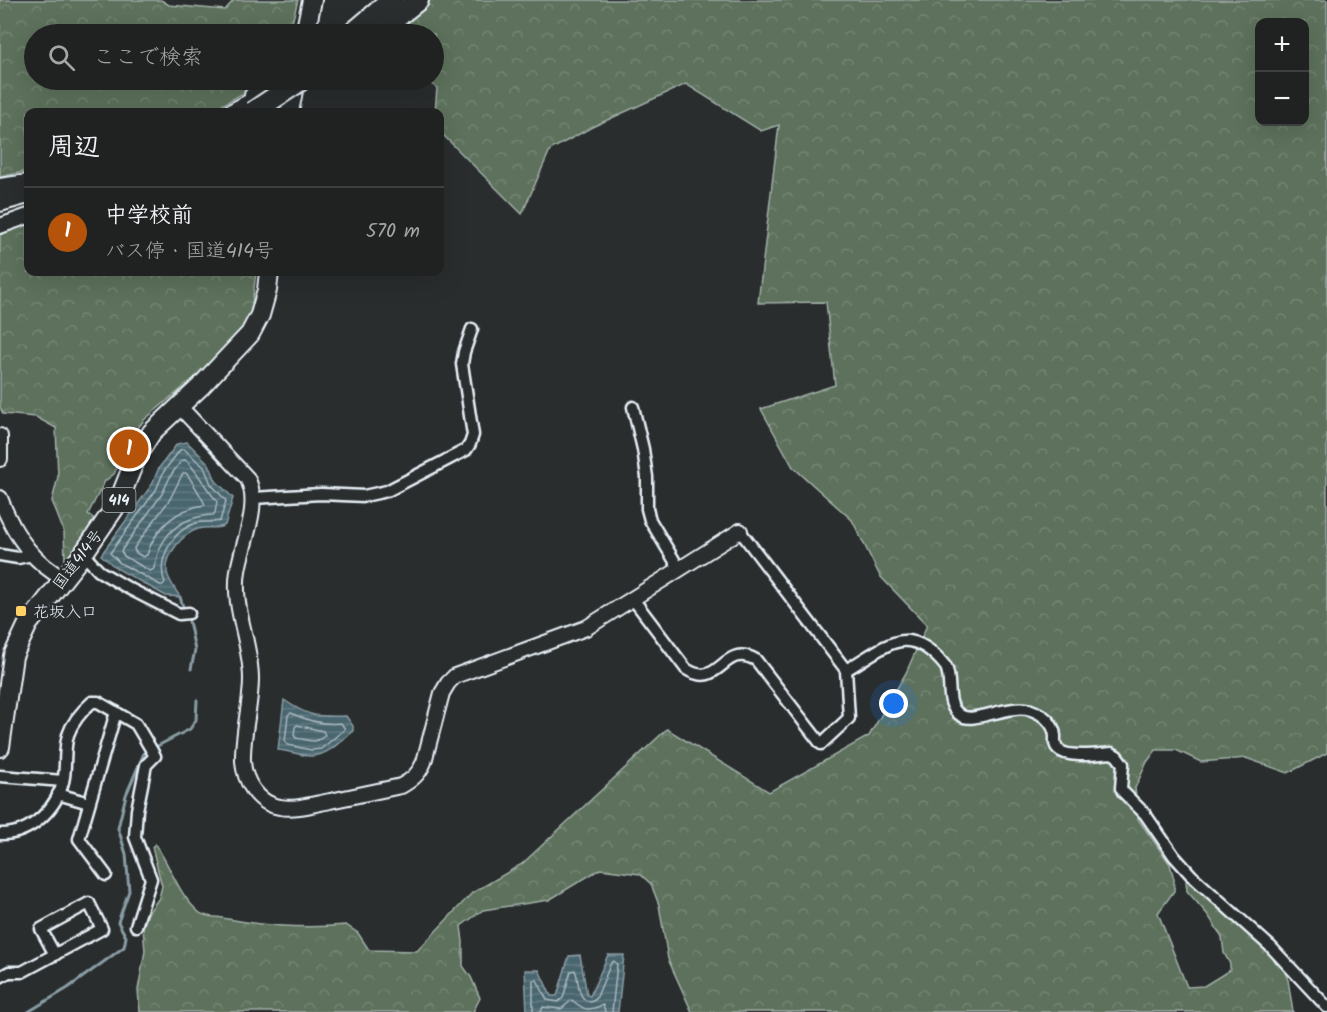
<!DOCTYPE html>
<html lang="ja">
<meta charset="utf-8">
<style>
:root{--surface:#202222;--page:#282a2a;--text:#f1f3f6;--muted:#a2a4a5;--line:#3d3f40;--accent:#b45309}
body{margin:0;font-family:Kalam,"Klee One",sans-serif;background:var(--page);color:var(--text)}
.controls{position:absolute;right:18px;top:18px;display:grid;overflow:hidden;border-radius:12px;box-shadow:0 6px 24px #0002}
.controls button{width:54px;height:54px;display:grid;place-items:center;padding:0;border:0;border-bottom:2px solid var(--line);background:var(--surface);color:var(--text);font:30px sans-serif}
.you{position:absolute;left:894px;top:704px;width:21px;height:21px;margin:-15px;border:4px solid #fff;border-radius:50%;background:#1a73e8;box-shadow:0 0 0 9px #1a73e833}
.badge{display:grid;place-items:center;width:39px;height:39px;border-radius:50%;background:var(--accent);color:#fff;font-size:20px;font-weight:700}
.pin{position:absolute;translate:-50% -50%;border:3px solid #fff;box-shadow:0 2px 6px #0006}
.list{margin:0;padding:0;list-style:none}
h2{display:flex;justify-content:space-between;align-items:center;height:78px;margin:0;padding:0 24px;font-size:26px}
h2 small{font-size:20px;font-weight:400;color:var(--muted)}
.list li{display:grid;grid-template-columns:39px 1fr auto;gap:18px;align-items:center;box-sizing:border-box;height:90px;padding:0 24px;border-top:2px solid var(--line)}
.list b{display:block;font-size:22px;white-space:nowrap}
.list p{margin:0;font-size:20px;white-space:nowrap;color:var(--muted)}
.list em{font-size:20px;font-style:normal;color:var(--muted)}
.icon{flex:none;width:33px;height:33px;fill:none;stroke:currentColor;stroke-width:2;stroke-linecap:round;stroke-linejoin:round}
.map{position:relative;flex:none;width:1327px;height:1012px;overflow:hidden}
.search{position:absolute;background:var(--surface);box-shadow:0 6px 24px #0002;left:24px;top:24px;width:420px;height:66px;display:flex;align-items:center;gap:15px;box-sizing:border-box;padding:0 21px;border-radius:33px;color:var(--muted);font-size:22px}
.panel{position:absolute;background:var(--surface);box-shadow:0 6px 24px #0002;left:24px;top:108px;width:420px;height:168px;border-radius:12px}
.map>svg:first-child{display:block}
</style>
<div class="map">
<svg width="1327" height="1012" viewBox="0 0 1327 1012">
<defs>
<pattern id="forest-crowns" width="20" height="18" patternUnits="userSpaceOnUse" patternTransform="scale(1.5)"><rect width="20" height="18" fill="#5d715b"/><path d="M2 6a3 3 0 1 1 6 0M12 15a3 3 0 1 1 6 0" fill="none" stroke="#748673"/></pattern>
<pattern id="water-rules" width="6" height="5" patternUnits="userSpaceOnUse" patternTransform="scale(1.5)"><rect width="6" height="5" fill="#4a656e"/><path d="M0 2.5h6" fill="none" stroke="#647c83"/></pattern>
</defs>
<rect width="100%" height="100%" fill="#2a2d2e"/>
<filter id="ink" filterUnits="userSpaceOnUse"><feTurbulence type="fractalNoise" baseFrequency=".0167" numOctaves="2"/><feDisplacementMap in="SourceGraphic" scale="12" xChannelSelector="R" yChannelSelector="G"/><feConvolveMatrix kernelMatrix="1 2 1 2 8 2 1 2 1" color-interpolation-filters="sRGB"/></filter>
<g filter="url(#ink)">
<g fill="url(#forest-crowns)" stroke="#a2b1aa" stroke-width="1.5" fill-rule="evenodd">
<path d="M0 0H161L169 5 225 10 234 0H298L289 34H34V80H261L247 91 210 112H28V171L0 177Z"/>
<path d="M419 0H1327V753L1288 773 1246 758 1201 762 1176 750H1156L1147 762 1135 788 1138 819 1170 864 1174 879V891L1158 913 1187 987 1204 986 1230 970V964L1224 953 1222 937 1208 915 1187 891 1186 881 1190 879 1281 964 1288 980 1293 1012H692L668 959 659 905 651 884 640 874 600 869 549 900 483 910 461 926 463 942V966L471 977 480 998 473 1012H140L138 990 145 951 143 928 148 913 159 898 162 886 152 847 155 844C171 866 178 895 200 913 205 917 216 917 222 918 264 926 304 929 346 925L358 933 369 950 417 951 472 893 522 864 667 729 769 792 869 736 906 673 927 625 880 576 852 520 793 467 761 409 835 385 826 302 758 303 779 125 761 131 686 84 592 127 550 150 522 214 440 132V112H435L437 88 426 80H434V34H404L406 7ZM1260 22H1304V122H1260Z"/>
<path d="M28 221V272H256L251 311 243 327 204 370 144 420 132 436 114 474 105 481 88 514 97 521 73 555 65 559 64 532 52 501 58 477 56 428 36 417 3 414 0 407V231Z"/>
</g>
<g fill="url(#water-rules)" stroke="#899da5" stroke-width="1.5">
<path d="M187 442 209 464 216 481 233 498 225 525C217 530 207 526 198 529 182 534 165 555 167 572 168 580 176 590 180 597L166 596 116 568 101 555 151 486 159 468 177 444Z"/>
<path d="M284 700C309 717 316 717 346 716L353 726V731C341 740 328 756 312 756 304 756 289 751 278 750Z"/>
<path d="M580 955 587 995 590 996 608 955H624L618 1012H527L525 970H539L551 996H557L569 956Z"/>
</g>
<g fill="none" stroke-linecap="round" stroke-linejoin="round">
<g stroke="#a9b9c1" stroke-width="1.5">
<path d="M184 449 204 467 211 484 226 501 220 521C212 523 203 521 196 523 172 531 156 560 165 583L162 586 120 563 110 553 156 490 164 471 180 450Z"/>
<path d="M182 460H186C199 473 204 487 217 501L215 513 213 515C178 517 160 535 154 569L150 571 124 556 121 551 162 494 171 475Z"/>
<path d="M183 473H186C189 476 204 501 205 505 201 506 196 506 192 508 170 514 153 534 147 555L143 557 135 552 134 548 170 499Z"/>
<path d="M291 713C307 721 323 725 341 723L345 729 321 749 311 750 288 745 285 742 288 715Z"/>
<path d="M297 725 323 731 325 735C315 745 309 740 296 738L294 735 295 727Z"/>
<path d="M533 1012V980H537L547 1000 558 1002 563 998 571 971 575 970C580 981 576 1000 591 1002L596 999 611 963 614 961 617 964 612 1012"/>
<path d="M541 1012 543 1007 561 1009 572 1000C585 1011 587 1011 603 1005L605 1012"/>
</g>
<g stroke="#899da5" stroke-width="3">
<path d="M180 597 184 610"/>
<path d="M189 621 195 650 191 669"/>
<path d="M28 1012 68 988 124 947 126 937 118 922 129 891 126 854 118 828 126 795 144 753 190 729 196 720 197 700"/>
</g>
<defs>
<g id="minor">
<path d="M633 407 643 449 647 477V509L650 520 680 570"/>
<path d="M253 498 321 494 364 496 387 491 466 450 470 444 473 435 462 364 464 352 472 329"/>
<path d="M83 554 99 571 128 588 179 614 189 613"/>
<path d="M0 555 18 558 32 555"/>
<path d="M633 599 686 669C721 691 722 641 756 660L821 744 849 718 846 670 740 531"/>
<path d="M846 670C887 646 908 620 946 667 953 682 944 704 960 715 973 725 1008 703 1031 710 1043 714 1054 723 1055 736 1055 741 1054 745 1058 749 1067 759 1099 754 1112 753L1117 756 1123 764 1121 788 1123 792 1145 814 1174 856 1192 876 1271 947 1327 1007"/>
<path d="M0 776 63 781"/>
<path d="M58 794 89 803"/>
<path d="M0 834C31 835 59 807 64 777 66 763 64 749 68 735 72 723 83 710 92 702H98L136 724 155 756 146 765 137 810 135 837 151 879 136 926"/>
<path d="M106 875 79 839 116 712"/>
<path d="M0 977 9 972H22L102 929 89 903 41 929 55 955"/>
</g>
<g id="tertiary">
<path d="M252 95 269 80"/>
<path d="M230 112 267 92"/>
<path d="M0 186 28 182"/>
<path d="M0 226 28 216"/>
<path d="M179 406 247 478C262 504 242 543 238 571 232 608 251 642 251 679 251 706 242 734 243 761 244 781 258 804 280 807 296 810 314 804 330 801 353 796 377 791 401 786 412 780 419 774 424 762L442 693 448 683 455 676 586 628 740 531"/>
<path d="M0 436V459"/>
<path d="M0 498C12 530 31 562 63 578"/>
</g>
<g id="trunk">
<path d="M305 34 312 0"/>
<path d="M289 112 295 80"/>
<path d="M0 747 13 656 28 624 83 554 118 503 137 455 152 432 200 387 250 334 260 315 267 290 269 272"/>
</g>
<g id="motorway">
<path d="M306 33V34"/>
<path d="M352 34 392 0"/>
<path d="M375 34 418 0"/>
<path d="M0 201 28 193"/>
</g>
</defs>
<use href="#minor" stroke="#e8f1f8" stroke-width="15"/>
<use href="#tertiary" stroke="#e8f1f8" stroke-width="18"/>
<use href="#trunk" stroke="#e8f1f8" stroke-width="22"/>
<use href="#motorway" stroke="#e8f1f8" stroke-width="24"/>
<use href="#minor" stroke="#2a2d2e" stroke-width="10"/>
<use href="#tertiary" stroke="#2a2d2e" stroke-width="14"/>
<use href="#trunk" stroke="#2a2d2e" stroke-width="18"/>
<use href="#motorway" stroke="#2a2d2e" stroke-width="20"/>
<defs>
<path id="motorway-bridge" d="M253 112 301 80"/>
</defs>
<use href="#motorway-bridge" stroke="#e8f1f8" stroke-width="24" stroke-linecap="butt"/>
<use href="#motorway-bridge" stroke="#2a2d2e" stroke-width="20"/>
</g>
</g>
<rect fill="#ffd166" stroke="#2a2d2e" stroke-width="2" x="15" y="605" width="12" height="12" rx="3"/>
<g text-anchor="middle" stroke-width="5" stroke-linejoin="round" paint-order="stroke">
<rect fill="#2a2d2e" stroke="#afb6bb" stroke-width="1.5" x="102.5" y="488" width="33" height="24" rx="4.5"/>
<g font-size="15" font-weight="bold" fill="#e8f1f8">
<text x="119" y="505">414</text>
</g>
<g font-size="16" fill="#e8f1f8" stroke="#2a2d2e">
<text transform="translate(77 559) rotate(-53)" y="6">国道414号</text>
</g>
<g font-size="16" fill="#e8f1f8" stroke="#2a2d2e" text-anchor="start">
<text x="33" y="617">花坂入口</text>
</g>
</g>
</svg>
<div class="controls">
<button>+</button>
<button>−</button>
</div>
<div class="you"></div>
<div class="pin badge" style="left:129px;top:449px">1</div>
<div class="search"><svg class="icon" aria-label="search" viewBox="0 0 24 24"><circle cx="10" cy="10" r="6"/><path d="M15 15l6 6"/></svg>ここで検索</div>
<section class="panel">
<h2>周辺<small></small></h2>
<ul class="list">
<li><span class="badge">1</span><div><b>中学校前</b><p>バス停 · 国道414号</p></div><em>570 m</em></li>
</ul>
</section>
</div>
